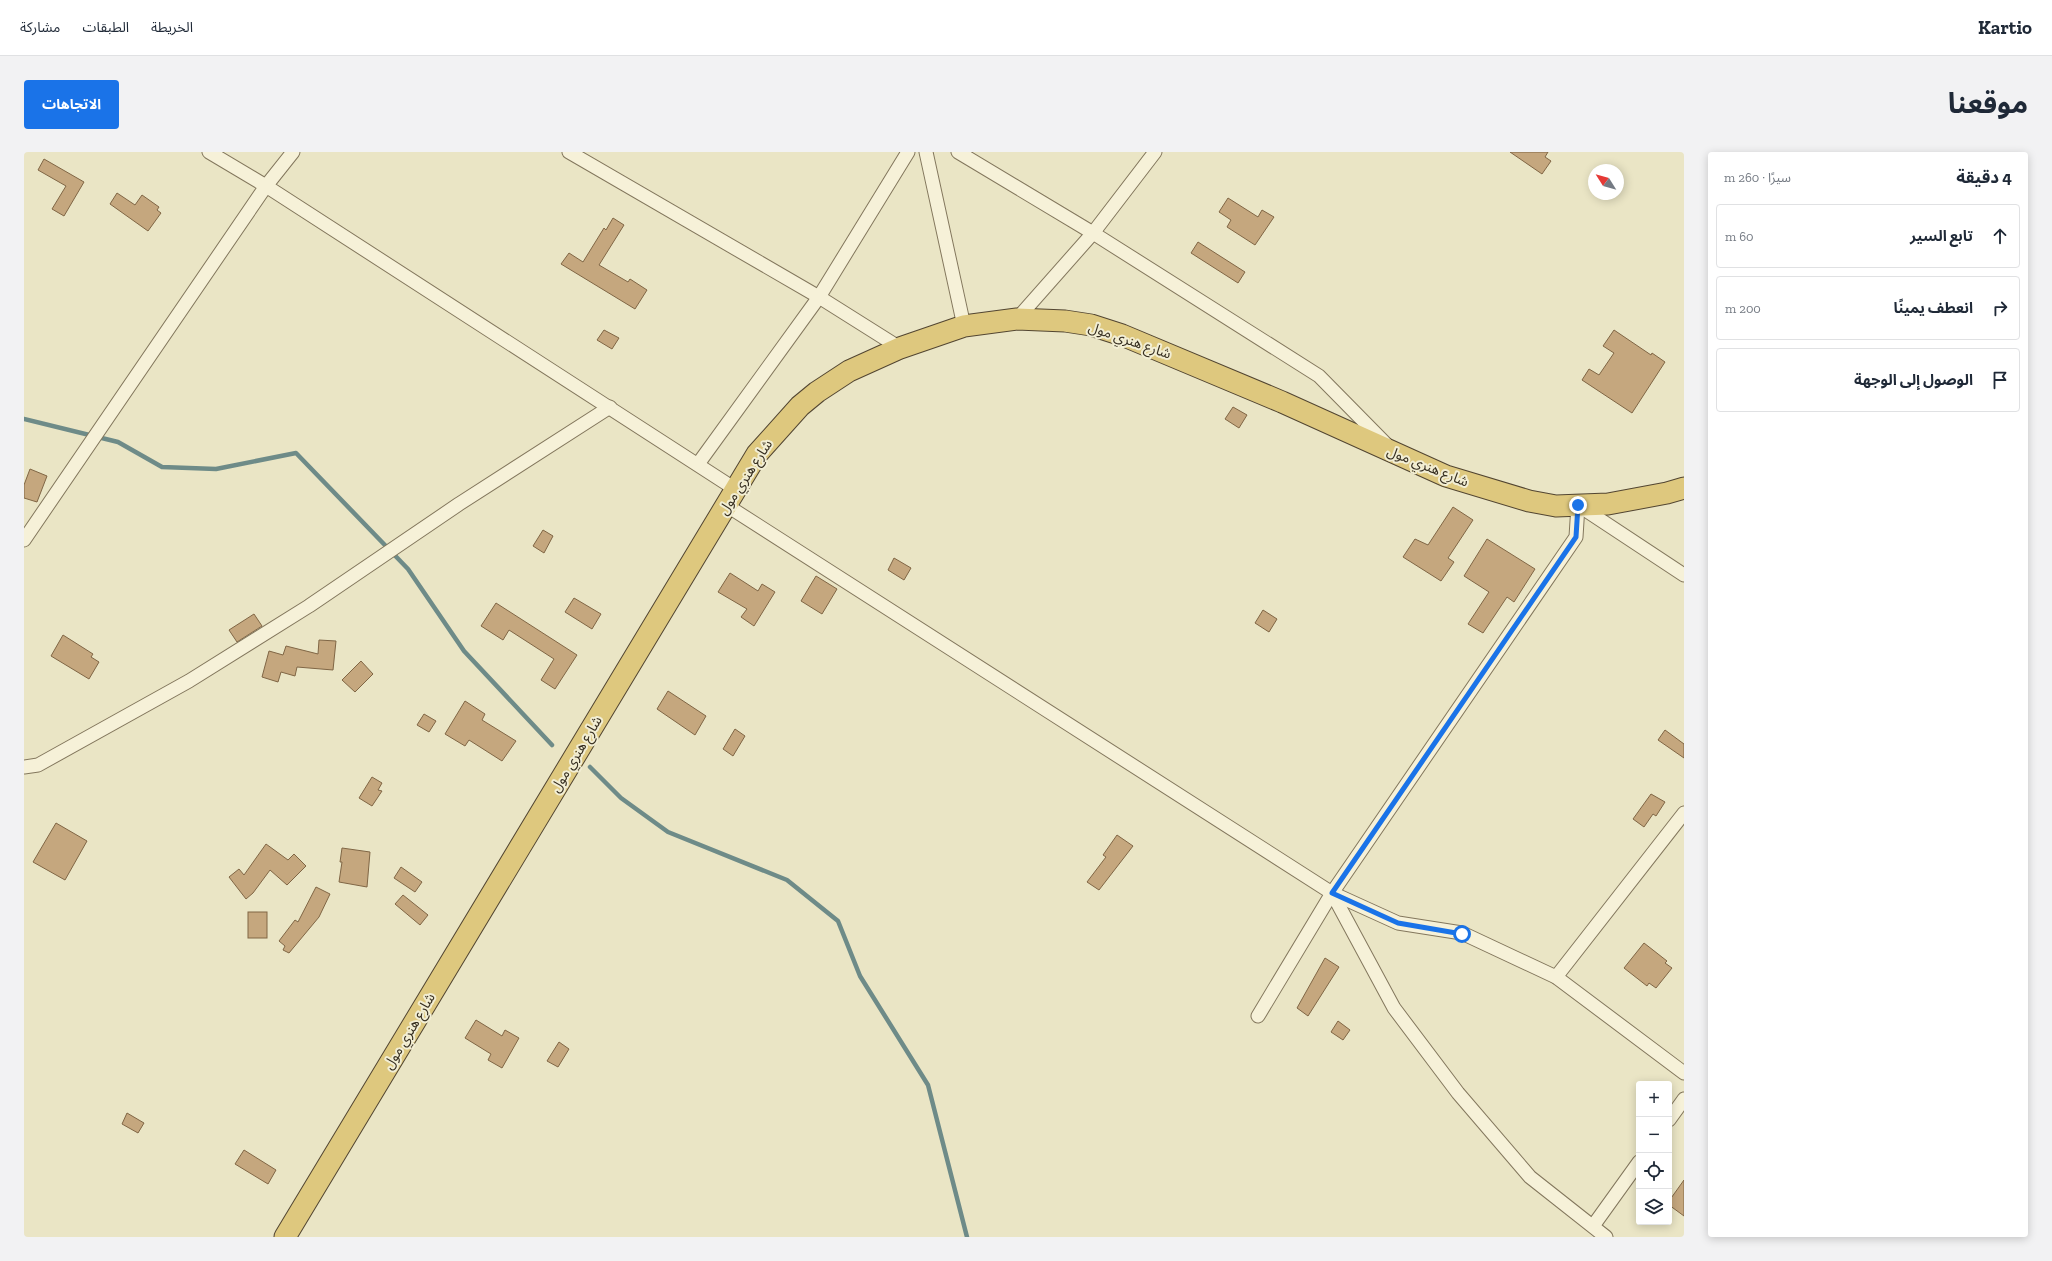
<!DOCTYPE html>
<html lang="ar">
<meta charset="utf-8">
<style>
:root{--surface:#fff;--page:#f2f2f3;--text:#1f2937;--muted:#747a83;--line:#e0e1e3;--accent:#1a73e8}
body{margin:0;font-family:"Zilla Slab","Noto Sans Arabic",serif;background:var(--page);color:var(--text);direction:rtl}
.controls{position:absolute;right:12px;bottom:12px;display:grid;overflow:hidden;border-radius:4px;box-shadow:0 2px 10px #0003}
.controls button{width:36px;height:36px;display:grid;place-items:center;padding:0;border:0;border-bottom:1px solid var(--line);background:var(--surface);color:var(--text);font:20px sans-serif}
.compass{position:absolute;left:1564px;top:12px;width:36px;height:36px;border-radius:50%;background:var(--surface);box-shadow:0 2px 10px #0003;rotate:307deg}
.stop{position:absolute;width:12px;height:12px;margin:-9px;border:3px solid #1a73e8;border-radius:50%;background:#fff}
.stop.end{background:#1a73e8;border-color:#fff;box-shadow:0 1px 4px #0008}
.list{margin:0;padding:0;list-style:none}
h2{display:flex;justify-content:space-between;align-items:center;height:52px;margin:0;padding:0 16px;font-size:17px}
h2 small{font-size:13px;font-weight:400;color:var(--muted)}
.list li{display:grid;grid-template-columns:26px 1fr auto;gap:12px;align-items:center;box-sizing:border-box;height:64px;margin:0 8px 8px;padding:0 8px;border:1px solid var(--line);border-radius:4px}
.list b{display:block;font-size:15px;white-space:nowrap}
.list em{font-size:13px;font-style:normal;color:var(--muted)}
.icon{flex:none;width:22px;height:22px;fill:none;stroke:currentColor;stroke-width:2;stroke-linecap:round;stroke-linejoin:round}
.map{position:relative;flex:none;width:1660px;height:1085px;overflow:hidden;direction:ltr;border-radius:4px}
header{display:flex;align-items:center;gap:24px;box-sizing:border-box;height:56px;padding:0 20px;background:var(--surface);border-bottom:1px solid var(--line)}
header strong{font-size:19px}
nav{display:flex;gap:22px;margin-inline-start:auto;font-size:14px}
.intro{display:flex;align-items:center;justify-content:space-between;box-sizing:border-box;height:96px;padding:0 24px}
h1{margin:0;font-size:28px}
.button{padding:10px 18px;border-radius:4px;background:var(--accent);color:#fff;font-size:14px;font-weight:700}
main{display:flex;gap:24px;padding:0 24px}
aside{flex:1;background:var(--surface);border-radius:4px;box-shadow:0 2px 10px #0003}
.map>svg:first-child{display:block}
</style>
<header>
<strong>Kartio</strong>
<nav><a>الخريطة</a><a>الطبقات</a><a>مشاركة</a></nav>
</header>
<div class="intro"><h1>موقعنا</h1><a class="button">الاتجاهات</a></div>
<main>
<aside>
<h2>4 دقيقة<small>سيرًا · 260 m</small></h2>
<ul class="list">
<li><svg class="icon" aria-label="ahead" viewBox="0 0 24 24"><path d="M12 20V5M6 11l6-6 6 6"/></svg><div><b>تابع السير</b></div><em>60 m</em></li>
<li><svg class="icon" aria-label="right" viewBox="0 0 24 24"><path d="M7 20v-9h11M14 6l5 5-5 5"/></svg><div><b>انعطف يمينًا</b></div><em>200 m</em></li>
<li><svg class="icon" aria-label="arrive" viewBox="0 0 24 24"><path d="M6 21V4h12l-3 4 3 4H6"/></svg><div><b>الوصول إلى الوجهة</b></div></li>
</ul>
</aside>
<div class="map">
<svg width="1660" height="1085" viewBox="0 0 1660 1085">
<rect width="100%" height="100%" fill="#eae5c5"/>
<g fill="none" stroke-linecap="round" stroke-linejoin="round">
<g stroke="#6e8b88" stroke-width="4.5">
<path d="M0 267 94 290 138 315 192 317 272 301 384 417 440 499 528 593"/>
<path d="M566 615 597 646 644 680 763 728 814 769 836 824 904 933 943 1085"/>
</g>
</g>
<g fill="#c5a77e" stroke="#806645">
<path d="M1486 0H1524L1521 5 1527 9 1518 22Z"/>
<path d="M20 7 60 30 40 64 28 57 42 34 14 18Z"/>
<path d="M93 41 111 53 118 43 135 55 133 58 137 61 124 79 86 52Z"/>
<path d="M1204 46 1234 65 1238 58 1250 65 1231 93 1203 75 1207 68 1195 60Z"/>
<path d="M589 66 600 73 575 113 604 130 606 127 623 138 611 157 537 112 545 101 559 110 580 76 582 78Z"/>
<path d="M1174 90 1221 120 1214 131 1167 101Z"/>
<path d="M580 178 595 186 588 197 573 188Z"/>
<path d="M1590 178 1627 203 1628 201 1641 210 1608 261 1558 228 1565 217 1575 223 1590 201 1579 194Z"/>
<path d="M1209 255 1223 263 1215 276 1201 267Z"/>
<path d="M6 317 23 324 13 350 0 346V333Z"/>
<path d="M1429 355 1449 368 1424 406 1430 410 1417 429 1379 405 1391 387 1404 393Z"/>
<path d="M519 378 529 384 520 401 509 394Z"/>
<path d="M1463 387 1511 417 1490 450 1483 445 1459 481 1444 472 1465 440 1440 424Z"/>
<path d="M870 406 887 416 880 428 864 418Z"/>
<path d="M706 421 734 439 738 432 751 440 730 474 717 465 723 457 694 440Z"/>
<path d="M792 424 813 437 798 462 777 449Z"/>
<path d="M550 446 577 462 568 477 541 460Z"/>
<path d="M472 451 553 503 531 537 517 528 530 507 485 478 479 488 457 474Z"/>
<path d="M1239 458 1253 467 1245 480 1231 471Z"/>
<path d="M230 462 238 474 213 490 205 478Z"/>
<path d="M39 483 69 502 67 505 75 510 65 527 27 504Z"/>
<path d="M295 488 312 489 309 518 273 515 271 524 257 520 254 530 238 525 245 499 259 503 262 494 294 502Z"/>
<path d="M337 509 349 522 331 540 318 528Z"/>
<path d="M644 539 682 564 671 583 633 557Z"/>
<path d="M441 549 461 562 458 568 492 589 478 609 445 588 441 594 421 582Z"/>
<path d="M400 562 412 569 405 580 393 573Z"/>
<path d="M711 577 721 584 709 604 699 597Z"/>
<path d="M1641 578 1660 592V606L1634 588Z"/>
<path d="M348 625 358 631 354 638 358 639 348 654 335 646Z"/>
<path d="M1627 642 1641 650 1632 664 1629 662 1620 675 1609 667Z"/>
<path d="M32 671 63 689 41 728 9 710Z"/>
<path d="M1093 683 1109 694 1075 738 1063 730 1082 705 1079 703Z"/>
<path d="M242 692 264 708 270 702 282 714 263 733 246 718 229 741 222 747 205 725 215 717 220 723Z"/>
<path d="M318 696 346 700 343 735 315 730 318 710H316Z"/>
<path d="M377 715 398 730 391 740 370 726Z"/>
<path d="M292 735 306 742 295 765 265 801 259 798 261 794 255 789 271 768 274 770Z"/>
<path d="M379 743 404 763 396 773 371 752Z"/>
<rect x="224" y="760" width="19" height="26"/>
<path d="M1620 791 1643 809 1641 811 1648 816 1632 836 1625 831 1623 834 1600 816Z"/>
<path d="M1301 806 1315 815 1284 864 1273 856Z"/>
<path d="M452 868 478 884 481 878 495 886 478 916 464 908 467 902 441 886Z"/>
<path d="M1314 869 1326 878 1319 888 1307 880Z"/>
<path d="M535 890 545 897 534 915 523 909Z"/>
<path d="M103 961 120 971 114 981 98 972Z"/>
<path d="M220 998 252 1018 244 1032 211 1012Z"/>
<path d="M1660 1028V1064L1645 1053V1049Z"/>
</g>
<g fill="none" stroke-linecap="round" stroke-linejoin="round">
<defs>
<g id="minor">
<path d="M185 0 242 34 711 337"/>
<path d="M545 0 795 145 876 196"/>
<path d="M902 0 940 174"/>
<path d="M934 0 1069 81 1295 224 1362 292"/>
<path d="M993 167 1069 81 1131 0"/>
<path d="M674 312 795 145 884 0"/>
<path d="M702 353 1308 741 1374 771 1438 781 1532 825 1660 921"/>
<path d="M1554 353 1660 423"/>
<path d="M0 388 242 34 269 0"/>
<path d="M0 615 14 613 165 529 285 454 435 352 586 255"/>
<path d="M1308 741 1370 856 1434 941 1506 1025 1582 1085"/>
<path d="M1532 825 1660 661"/>
<path d="M1234 864 1308 741 1552 385 1554 353"/>
<path d="M1645 968 1660 947"/>
<path d="M1569 1074 1615 1010"/>
</g>
<path id="trunk" d="M261 1085 733 302 776 254 793 240 825 219 876 196 940 174 993 167 1041 169 1067 173 1098 183 1258 250 1422 324 1505 349 1532 354 1584 352 1643 341 1660 336"/>
</defs>
<use href="#minor" stroke="#83775d" stroke-width="15"/>
<use href="#trunk" stroke="#524531" stroke-width="23"/>
<use href="#minor" stroke="#f6f1d8" stroke-width="13"/>
<use href="#trunk" stroke="#dec87e" stroke-width="21"/>
</g>
<g fill="none" stroke-linecap="round" stroke-linejoin="round">
<path stroke="#1a73e8" stroke-width="5" d="M1438 782 1374 771 1308 741 1552 385 1554 353"/>
</g>
<g text-anchor="middle" stroke-width="4" stroke-linejoin="round" paint-order="stroke">
<g font-size="14" fill="#352d1f" stroke="#f2eed4">
<text transform="translate(1106 188) rotate(19)" y="5">شارع هنري مول</text>
<text transform="translate(1404 314) rotate(22)" y="5">شارع هنري مول</text>
<text transform="translate(721 325) rotate(-57)" y="5">شارع هنري مول</text>
<text transform="translate(552 602) rotate(-59)" y="5">شارع هنري مول</text>
<text transform="translate(385 879) rotate(-59)" y="5">شارع هنري مول</text>
</g>
</g>
</svg>
<div class="controls">
<button>+</button>
<button>−</button>
<button><svg class="icon" aria-label="locate" viewBox="0 0 24 24"><circle cx="12" cy="12" r="6"/><path d="M12 2v4M12 18v4M2 12h4M18 12h4"/></svg></button>
<button><svg class="icon" aria-label="layers" viewBox="0 0 24 24"><path d="M12 4l9 5-9 5-9-5zM3 14l9 5 9-5"/></svg></button>
</div>
<svg class="compass" viewBox="-18 -18 36 36"><path d="M0-13l5 13h-10z" fill="#e53935"/><path d="M0 13l5-13h-10z" fill="#747a83"/></svg>
<div class="stop" style="left:1438px;top:782px"></div>
<div class="stop end" style="left:1554px;top:353px"></div>
</div>
</main>
